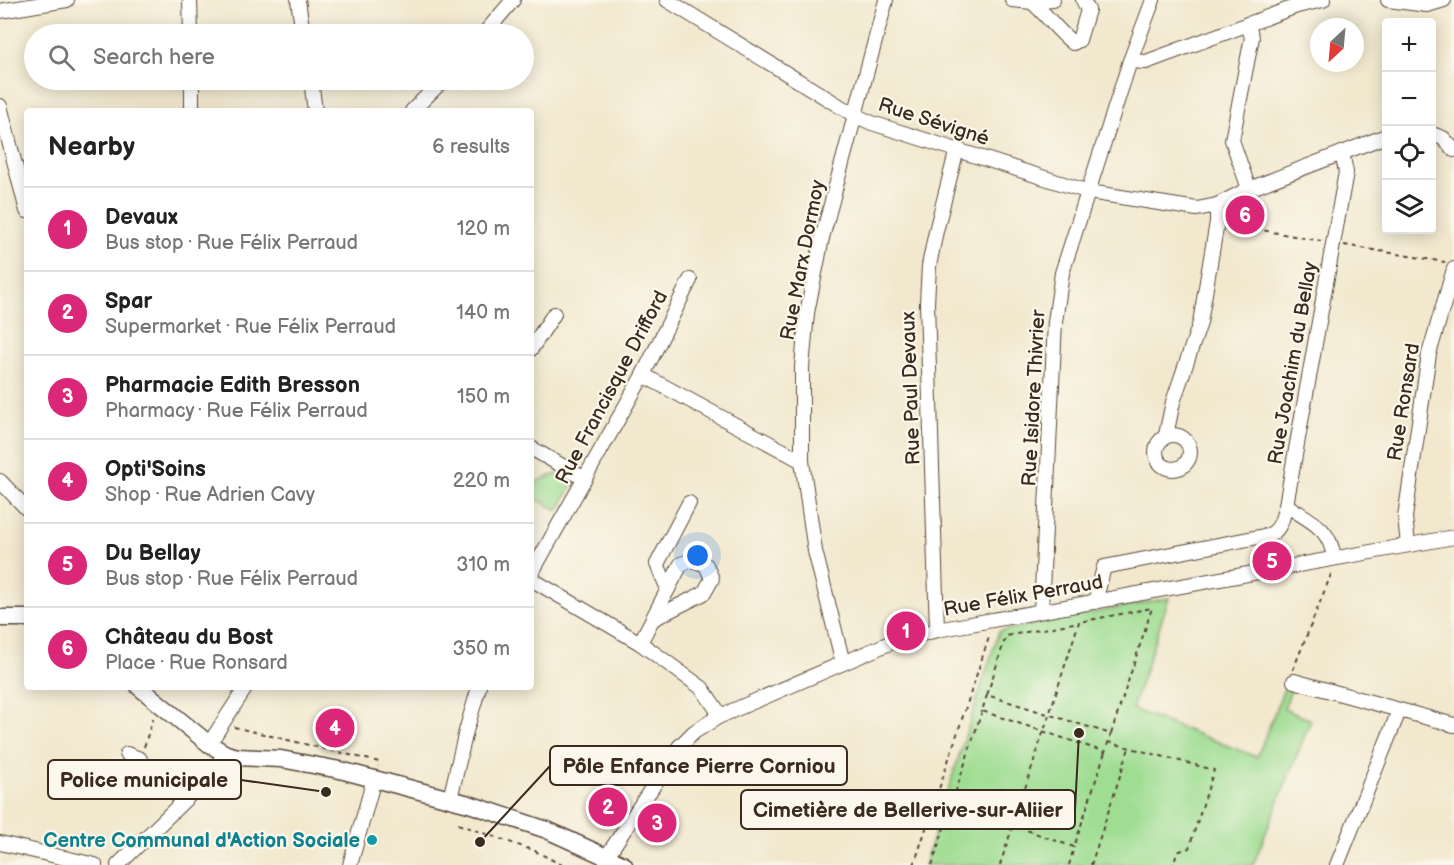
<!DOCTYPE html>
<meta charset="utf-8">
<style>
:root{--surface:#fff;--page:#f2f2f2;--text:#222;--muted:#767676;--line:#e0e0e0;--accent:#db2777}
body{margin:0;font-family:"Balsamiq Sans",sans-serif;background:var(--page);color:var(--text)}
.controls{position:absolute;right:18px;top:18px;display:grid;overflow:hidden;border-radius:6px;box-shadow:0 3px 15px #0003}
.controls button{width:54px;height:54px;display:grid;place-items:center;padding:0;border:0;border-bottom:2px solid var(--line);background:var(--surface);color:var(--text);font:30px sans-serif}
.compass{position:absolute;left:1310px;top:18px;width:54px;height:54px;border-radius:50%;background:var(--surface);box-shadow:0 3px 15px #0003;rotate:206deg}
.you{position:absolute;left:698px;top:556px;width:21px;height:21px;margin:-15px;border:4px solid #fff;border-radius:50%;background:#1a73e8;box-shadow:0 0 0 9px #1a73e833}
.badge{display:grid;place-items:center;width:39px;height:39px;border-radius:50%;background:var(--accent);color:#fff;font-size:20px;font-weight:700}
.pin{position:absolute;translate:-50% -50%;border:3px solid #fff;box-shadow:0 2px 6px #0006}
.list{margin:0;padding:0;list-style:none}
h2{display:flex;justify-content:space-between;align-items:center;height:78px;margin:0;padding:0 24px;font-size:26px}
h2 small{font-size:20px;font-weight:400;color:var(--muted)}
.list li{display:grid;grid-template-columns:39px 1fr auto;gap:18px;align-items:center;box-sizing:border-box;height:84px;padding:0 24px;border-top:2px solid var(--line)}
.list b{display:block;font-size:22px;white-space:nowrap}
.list p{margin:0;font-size:20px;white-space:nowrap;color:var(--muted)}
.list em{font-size:20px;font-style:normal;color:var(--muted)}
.icon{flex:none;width:33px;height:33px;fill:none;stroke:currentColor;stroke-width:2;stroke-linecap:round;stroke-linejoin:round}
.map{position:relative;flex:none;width:1454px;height:865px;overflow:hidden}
.search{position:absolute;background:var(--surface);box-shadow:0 3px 15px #0003;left:24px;top:24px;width:510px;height:66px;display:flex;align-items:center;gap:15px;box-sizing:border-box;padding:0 21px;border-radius:33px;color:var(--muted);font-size:22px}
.panel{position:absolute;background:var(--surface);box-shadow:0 3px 15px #0003;left:24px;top:108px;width:510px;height:582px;border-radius:6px}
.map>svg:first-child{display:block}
</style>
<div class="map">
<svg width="1454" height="865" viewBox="0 0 1454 865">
<rect width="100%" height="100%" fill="#fbf7ec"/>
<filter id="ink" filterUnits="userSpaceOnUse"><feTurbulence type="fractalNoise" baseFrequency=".0167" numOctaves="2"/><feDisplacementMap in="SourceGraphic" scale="12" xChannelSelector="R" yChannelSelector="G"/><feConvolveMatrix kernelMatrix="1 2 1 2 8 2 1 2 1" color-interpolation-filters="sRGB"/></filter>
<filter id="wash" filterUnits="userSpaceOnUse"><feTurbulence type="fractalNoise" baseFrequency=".008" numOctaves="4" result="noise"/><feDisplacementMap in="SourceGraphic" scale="24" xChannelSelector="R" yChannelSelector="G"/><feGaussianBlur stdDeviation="1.35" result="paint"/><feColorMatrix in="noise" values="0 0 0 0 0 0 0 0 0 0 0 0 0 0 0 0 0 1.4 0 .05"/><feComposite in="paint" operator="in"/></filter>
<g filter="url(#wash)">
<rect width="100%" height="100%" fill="#f2e8ce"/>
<g fill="#9fdd92" stroke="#6d8458" stroke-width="1.5">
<path d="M556 474 574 482 558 511 531 496 538 481Z"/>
<path d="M1169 598 1132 709 1257 757 1288 679 1294 681 1284 709 1311 720 1253 865H924L999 631Z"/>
</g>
</g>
<g filter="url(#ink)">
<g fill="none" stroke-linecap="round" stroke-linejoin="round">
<defs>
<g id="minor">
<path d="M190 0 191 34"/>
<path d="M298 0 303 34"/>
<path d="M667 0 854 115 872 123 1089 192 1197 209 1217 205 1249 189 1386 136"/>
<path d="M1012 0 1032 2 1053 0"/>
<path d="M1388 0 1427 5 1444 0"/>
<path d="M1032 2C1047 15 1058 32 1073 43L1079 40 1088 10 1083 0"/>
<path d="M0 11 67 0"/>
<path d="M1247 24 1252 37 1232 140 1249 189"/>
<path d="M484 34 513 0"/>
<path d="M1130 61 1146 62 1297 6 1323 0"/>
<path d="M192 80V111"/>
<path d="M311 80 315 111"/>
<path d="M0 106 27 211"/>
<path d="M412 111 443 80"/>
<path d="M1432 134 1443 138 1454 150"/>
<path d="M531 349 554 314"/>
<path d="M643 375 802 461"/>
<path d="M1166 435 1173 402 1200 323 1217 222V205"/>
<circle cx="1173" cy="452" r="17"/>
<path d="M531 448 585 479"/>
<path d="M0 481 27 509"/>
<path d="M1408 545 1405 517 1429 354 1454 269"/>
<path d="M1334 558C1330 527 1310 521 1286 505L1346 172 1342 153"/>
<path d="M531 574 643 375 690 280"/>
<path d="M531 579 640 643 702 688 717 710 718 717"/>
<path d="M1095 602 1104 567 1269 535C1281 530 1283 516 1286 505"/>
<path d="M1041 611 1055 322 1062 273 1130 61 1153 0"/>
<path d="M653 619 704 593 712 579 706 565 693 560 681 564 668 589"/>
<path d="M937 630 927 303 929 266 936 231 957 149"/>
<path d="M640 643 668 589 657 564 689 503"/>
<path d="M843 663 815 551 802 461V367L807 313 822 238 886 0"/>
<path d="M1294 681 1454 725"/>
<path d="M209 744 246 687"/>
<path d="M127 754 140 759"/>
<path d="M450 799 466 731 479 687"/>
<path d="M0 843 95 865"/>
<path d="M607 856 679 747 694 732 718 717 892 642 937 630 1454 537"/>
<path d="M118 865 204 781 226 754"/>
<path d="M350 865 374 779"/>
<path d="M1337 865 1399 711"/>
</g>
<g id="major">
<path d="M0 618H27"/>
<path d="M139 687 209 744 226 754 238 757 281 759 340 770 469 804 547 830 624 865"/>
</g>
</defs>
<use href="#minor" stroke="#564638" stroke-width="16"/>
<use href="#major" stroke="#564638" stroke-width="19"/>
<g stroke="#564638" stroke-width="2" stroke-dasharray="4.5 4.5" stroke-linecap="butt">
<path d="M1229 224 1321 241"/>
<path d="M1344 245 1445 262"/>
<path d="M1293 670 1332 572"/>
<path d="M987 695 982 711 1105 752 1111 734"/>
<path d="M982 711 951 806 1012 825 1074 847 1105 752"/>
<path d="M234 727 379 762 378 766"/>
<path d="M1108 742 1214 770 1189 848 1177 852 1173 865"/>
<path d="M144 747 153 718"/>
<path d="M577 758 606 770"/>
<path d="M458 824 535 851 562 865"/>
<path d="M914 865 990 634"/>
<path d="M932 865 951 806"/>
<path d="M1000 865 1044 730 1049 715 1079 622 1006 636 987 695 1111 734 1152 608 1079 622"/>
<path d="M1069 865 1074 847"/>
<path d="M1091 865 1129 748"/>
</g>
<use href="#minor" stroke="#fff" stroke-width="14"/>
<use href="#major" stroke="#fff" stroke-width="16"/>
</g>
</g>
<circle fill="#0f9aa8" stroke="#fbf7ec" stroke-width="2" cx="372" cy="840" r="6"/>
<g text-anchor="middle" stroke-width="4.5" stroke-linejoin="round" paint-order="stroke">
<g font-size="20" fill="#3b2a1e" stroke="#fbf7ec">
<text transform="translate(934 121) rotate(18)" y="7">Rue Sévigné</text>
<text transform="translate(802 260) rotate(-79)" y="7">Rue Marx Dormoy</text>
<text transform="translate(1292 363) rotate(-80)" y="7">Rue Joachim du Bellay</text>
<text transform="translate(611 387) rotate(-62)" y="7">Rue Francisque Drifford</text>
<text transform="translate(910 388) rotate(-92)" y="7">Rue Paul Devaux</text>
<text transform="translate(1033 398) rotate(-87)" y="7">Rue Isidore Thivrier</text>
<text transform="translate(1403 402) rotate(-81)" y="7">Rue Ronsard</text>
<text transform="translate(1023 595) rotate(-10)" y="7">Rue Félix Perraud</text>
</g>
<g font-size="20" font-weight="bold" fill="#0d838f" stroke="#fbf7ec" text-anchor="end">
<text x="360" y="847">Centre Communal d'Action Sociale</text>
</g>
</g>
<path fill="none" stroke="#3b2a1e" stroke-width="2" d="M480 842L550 766M326 792L241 780M1079 733L1075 810"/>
<g fill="#3b2a1e" stroke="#fbf7ec" stroke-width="2">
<circle cx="480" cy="842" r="6"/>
<circle cx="326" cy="792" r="6"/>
<circle cx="1079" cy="733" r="6"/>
</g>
<g fill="#fbf7ec" stroke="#3b2a1e" stroke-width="2">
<rect x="550" y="746" width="297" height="39" rx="6"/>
<rect x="48" y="760" width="193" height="39" rx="6"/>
<rect x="741" y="790" width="334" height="39" rx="6"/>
</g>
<g font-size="21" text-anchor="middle" font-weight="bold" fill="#3b2a1e">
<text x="699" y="773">Pôle Enfance Pierre Corniou</text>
<text x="144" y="787">Police municipale</text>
<text x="908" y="817">Cimetière de Bellerive-sur-Aliier</text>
</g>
</svg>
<div class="controls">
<button>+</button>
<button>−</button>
<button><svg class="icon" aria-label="locate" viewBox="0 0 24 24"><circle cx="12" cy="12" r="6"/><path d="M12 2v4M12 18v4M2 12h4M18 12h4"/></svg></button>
<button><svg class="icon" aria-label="layers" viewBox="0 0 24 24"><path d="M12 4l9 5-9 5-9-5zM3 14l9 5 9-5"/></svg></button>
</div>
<svg class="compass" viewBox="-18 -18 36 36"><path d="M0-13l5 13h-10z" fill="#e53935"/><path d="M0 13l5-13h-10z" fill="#767676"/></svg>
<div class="you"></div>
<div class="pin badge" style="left:906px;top:631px">1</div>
<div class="pin badge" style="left:608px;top:807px">2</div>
<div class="pin badge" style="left:657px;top:823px">3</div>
<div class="pin badge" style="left:335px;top:728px">4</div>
<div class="pin badge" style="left:1272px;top:561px">5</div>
<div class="pin badge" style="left:1245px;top:215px">6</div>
<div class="search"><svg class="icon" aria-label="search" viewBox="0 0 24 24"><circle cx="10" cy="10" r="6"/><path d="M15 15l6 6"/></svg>Search here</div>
<section class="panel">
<h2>Nearby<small>6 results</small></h2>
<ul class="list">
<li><span class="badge">1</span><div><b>Devaux</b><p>Bus stop · Rue Félix Perraud</p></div><em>120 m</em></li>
<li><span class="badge">2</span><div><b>Spar</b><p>Supermarket · Rue Félix Perraud</p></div><em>140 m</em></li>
<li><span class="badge">3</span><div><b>Pharmacie Edith Bresson</b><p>Pharmacy · Rue Félix Perraud</p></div><em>150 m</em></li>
<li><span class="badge">4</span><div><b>Opti'Soins</b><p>Shop · Rue Adrien Cavy</p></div><em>220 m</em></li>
<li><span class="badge">5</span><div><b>Du Bellay</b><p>Bus stop · Rue Félix Perraud</p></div><em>310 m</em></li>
<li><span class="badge">6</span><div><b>Château du Bost</b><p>Place · Rue Ronsard</p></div><em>350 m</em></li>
</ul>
</section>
</div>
